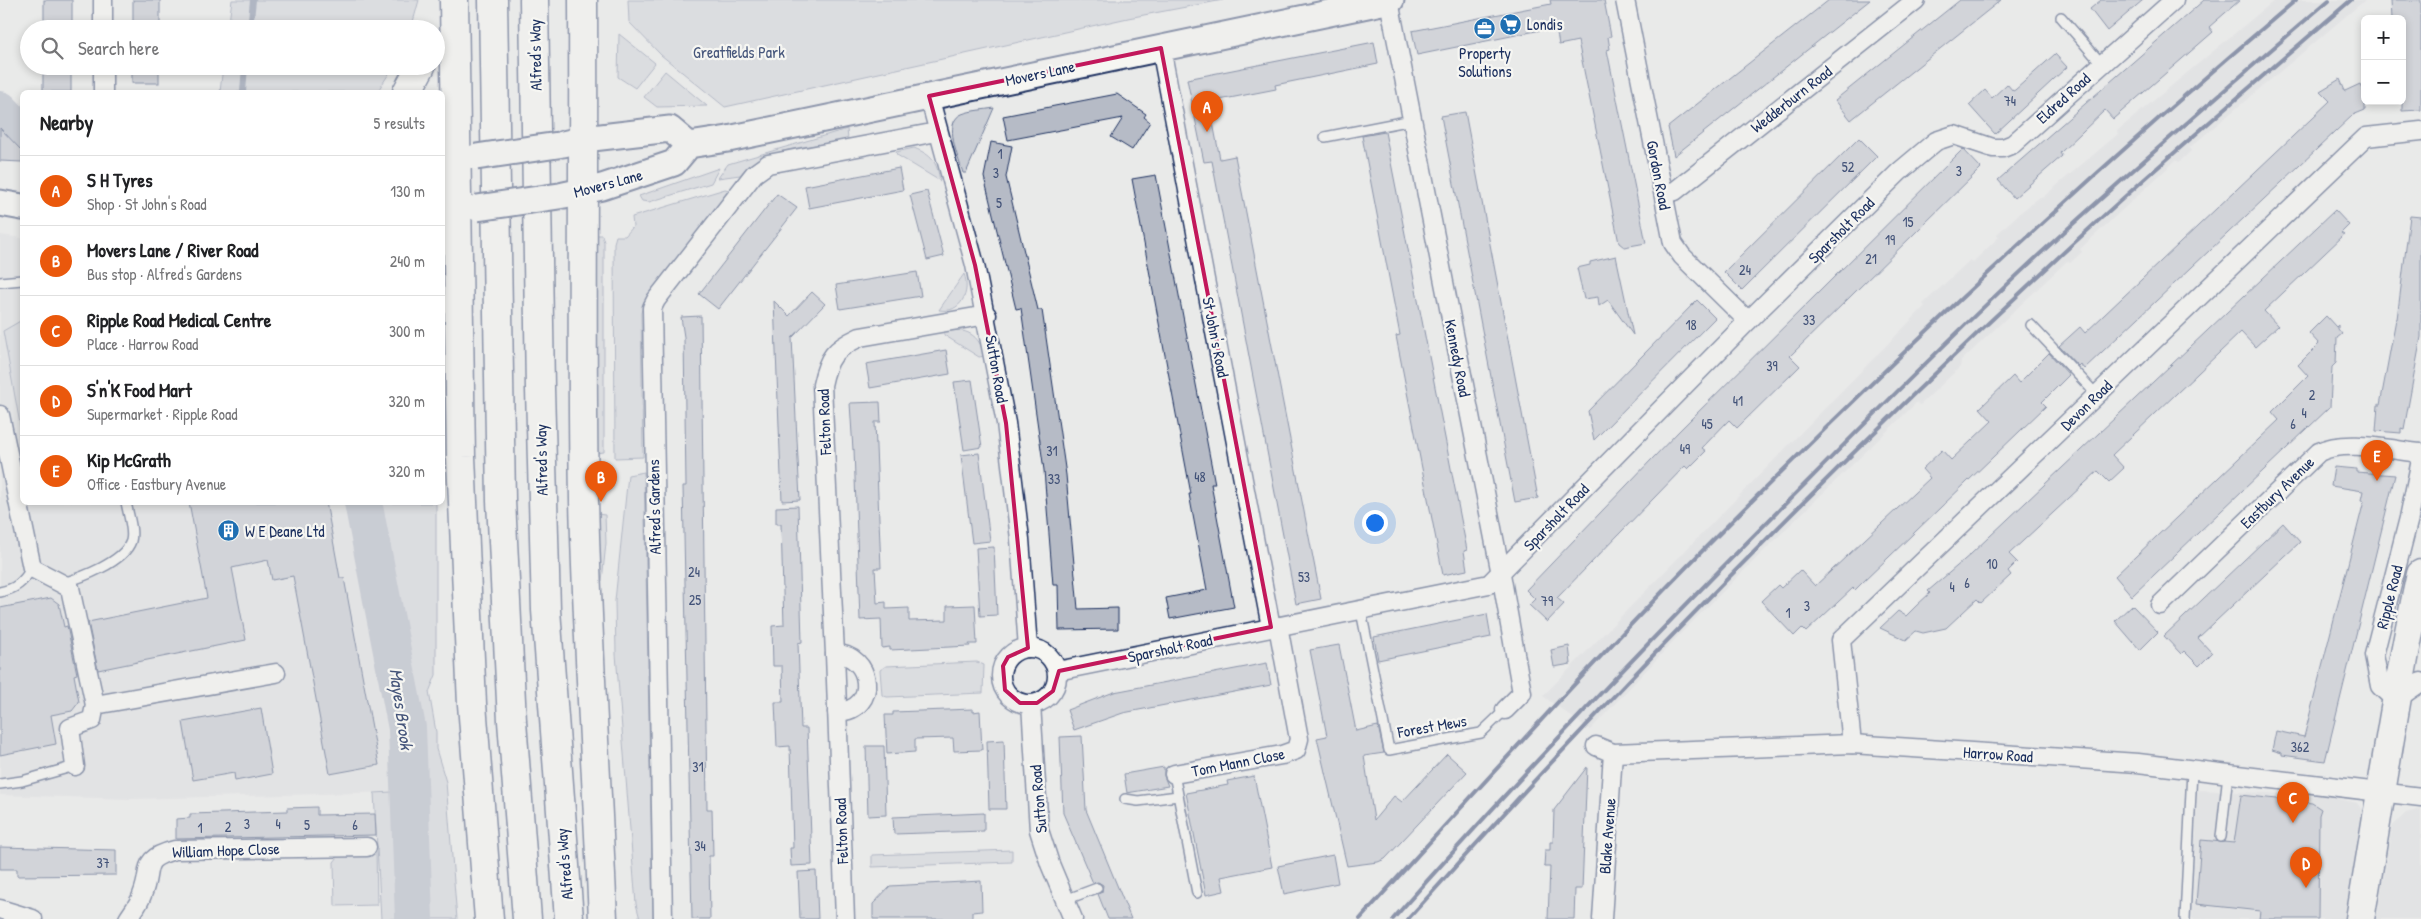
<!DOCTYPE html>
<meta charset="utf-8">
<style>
:root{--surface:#fff;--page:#f2f2f2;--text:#202124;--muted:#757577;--line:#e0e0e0;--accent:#ea580c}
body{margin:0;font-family:"Patrick Hand",sans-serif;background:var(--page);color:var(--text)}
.controls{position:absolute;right:15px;top:15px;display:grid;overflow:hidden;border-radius:8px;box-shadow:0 2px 8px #0003}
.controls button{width:45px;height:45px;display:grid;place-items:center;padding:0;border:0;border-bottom:1px solid var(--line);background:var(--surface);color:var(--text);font:25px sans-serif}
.you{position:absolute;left:1374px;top:522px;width:18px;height:18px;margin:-12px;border:4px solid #fff;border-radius:50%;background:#1a73e8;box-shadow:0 0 0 8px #1a73e833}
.badge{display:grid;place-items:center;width:32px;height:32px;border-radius:50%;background:var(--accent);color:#fff;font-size:16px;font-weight:700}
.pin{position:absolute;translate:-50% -41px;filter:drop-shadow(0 1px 2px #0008)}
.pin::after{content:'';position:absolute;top:26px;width:18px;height:15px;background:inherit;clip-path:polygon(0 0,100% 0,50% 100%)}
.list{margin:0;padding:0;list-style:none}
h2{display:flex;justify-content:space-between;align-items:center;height:65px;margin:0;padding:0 20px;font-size:21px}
h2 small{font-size:16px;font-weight:400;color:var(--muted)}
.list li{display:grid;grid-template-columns:32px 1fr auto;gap:15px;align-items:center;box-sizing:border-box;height:70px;padding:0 20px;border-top:1px solid var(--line)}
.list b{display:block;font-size:19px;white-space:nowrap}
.list p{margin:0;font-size:16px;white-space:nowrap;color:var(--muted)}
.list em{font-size:16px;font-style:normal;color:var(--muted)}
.icon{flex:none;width:28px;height:28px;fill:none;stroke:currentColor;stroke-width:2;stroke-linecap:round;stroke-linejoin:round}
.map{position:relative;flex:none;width:2421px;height:919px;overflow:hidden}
.search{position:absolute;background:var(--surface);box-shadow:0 2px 8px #0003;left:20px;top:20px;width:425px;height:55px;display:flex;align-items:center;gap:12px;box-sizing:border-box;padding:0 18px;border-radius:28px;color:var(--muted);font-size:19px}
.panel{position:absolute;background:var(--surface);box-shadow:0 2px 8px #0003;left:20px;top:90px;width:425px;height:415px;border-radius:8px}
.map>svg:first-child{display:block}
</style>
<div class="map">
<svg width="2421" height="919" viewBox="0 0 2421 919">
<rect width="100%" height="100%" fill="#e9eae9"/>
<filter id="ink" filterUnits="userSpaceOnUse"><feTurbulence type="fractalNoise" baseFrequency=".02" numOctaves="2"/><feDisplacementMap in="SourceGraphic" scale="10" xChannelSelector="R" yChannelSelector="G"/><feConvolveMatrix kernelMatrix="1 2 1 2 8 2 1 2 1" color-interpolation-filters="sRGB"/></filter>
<g filter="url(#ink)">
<g fill="#dadcde">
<path d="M2275 0H2365L2189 148 2191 151 2179 162 2176 160 2080 249 2082 252 2070 263 2067 261 1961 361 1960 367 1920 405 1917 402 1791 524 1683 631 1590 730 1543 696 1925 306 1923 304 1970 260 1973 262 1999 237 1997 234 2021 212 2040 197 2042 198 2118 134 2117 131Z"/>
<path d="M0 119 22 142V162L0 161Z"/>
<path d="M0 235 22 238V502L348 503 388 708 392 792 132 799 0 795Z"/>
<path d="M2197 790 2326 796 2357 803 2364 813 2365 827 2349 919H2192Z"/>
<path d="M2421 809V919H2376L2392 827 2406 813Z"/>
</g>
<g fill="#caced5" stroke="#727e9a">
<path d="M232 0H419L411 29H228Z"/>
<path d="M628 0H1223L1128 18 725 107 661 55 629 22Z"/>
<path d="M619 34 655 63 635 88 618 77Z"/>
<path d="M223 66H394L377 92H220Z"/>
<path d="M665 71 707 106 657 107 644 97Z"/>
<path d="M994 108 966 173H963C959 159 942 122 962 114 972 110 984 110 994 108Z"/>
<path d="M847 129 848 140C816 146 759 148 740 175L718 178 728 164Z"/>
<path d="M914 148C932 155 937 162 940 181L897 155 896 152Z"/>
<path d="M719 168 711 183 649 202 642 201 639 196Z"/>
<path d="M725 189 729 190 644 301 641 313 643 457 615 458 614 243 616 236H625L633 227 632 217Z"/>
<path d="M596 235H602L604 242V452L596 453Z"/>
<path d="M964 274C971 292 961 314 939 310Z"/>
<path d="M22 320V435L3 331Z"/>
<path d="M944 330C967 329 978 333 985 356L979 357 944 335Z"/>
<path d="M644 472 653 919H640L636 904 616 654 615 601 628 475Z"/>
<path d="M348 503H436V675L429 692 436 732V749L446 782 457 919H381L374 793 392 792 388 708Z"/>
<path d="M597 514 605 515 606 543 602 581H598Z"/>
<path d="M977 662 984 665 983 693 887 697 882 695 880 670 886 666Z"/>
<path d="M1012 850V862L872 867V855Z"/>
<path d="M347 852H376L377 905 335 906 334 862 338 857Z"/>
</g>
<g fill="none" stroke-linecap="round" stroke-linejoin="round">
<g stroke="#6c7995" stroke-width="6">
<path d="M250 29 253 0"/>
<path d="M243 92 245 66"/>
</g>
<g stroke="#a2aaba" stroke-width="38">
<path d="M0 110 22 133"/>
<path d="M363 502 407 728 414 919"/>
</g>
</g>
<g fill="#b6bbc6" stroke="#1b2f5e">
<rect x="44" y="0" width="28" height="29"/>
<rect x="133" y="0" width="27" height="29"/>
<path d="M1550 0H1604L1611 36 1608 37 1610 49 1607 50 1646 243 1624 247 1619 243 1578 41 1559 45 1556 27 1417 55 1412 31 1551 4Z"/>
<path d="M1829 0H1870L1674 156 1668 127Z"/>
<path d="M1960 0H2001L1851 120 1835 100Z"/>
<path d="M2101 0H2143L2107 31 2090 9Z"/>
<path d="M2204 0H2240L2209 27 2213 32 2113 119 2105 110 2060 153 2062 156 2014 198 1998 180Z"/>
<path d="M2391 0H2421V110L2402 111V19H2392Z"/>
<path d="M1374 42 1378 64 1275 85 1276 89 1209 102 1220 159 1235 156 1321 599 1296 604 1212 161 1204 162 1187 79Z"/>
<path d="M2055 54 2067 67 1995 134 1969 105 1985 90 1992 98 2007 84 2013 91 2015 90Z"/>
<rect x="43" y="66" width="28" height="26"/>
<rect x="132" y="66" width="27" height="17"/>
<path d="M2340 79 2345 91 2360 84 2365 95V110L2353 115 2084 369 2080 364 2078 366 2059 346 2080 327 2085 333 2330 101 2320 91Z"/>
<path d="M1117 94 1146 114 1144 117 1150 122 1132 150 1111 137 1123 118 1008 140 1003 116Z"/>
<path d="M1465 112 1538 498 1515 502 1441 116Z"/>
<path d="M0 128 22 151V162L0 161Z"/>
<path d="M1385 132 1467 550 1464 551 1467 570 1443 575 1396 336 1400 335 1362 136Z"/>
<path d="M1859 138 1877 156 1742 290 1724 272Z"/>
<path d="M991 142 1012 146 1006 177 1038 310H1042L1066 475 1078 609 1118 608V629L1059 630 1058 585H1053L1044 470 1021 308 1016 309 984 177Z"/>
<path d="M1963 149 1981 168 1790 356 1800 366 1737 428 1729 420 1702 448 1706 451 1688 469 1685 466 1557 598 1564 604 1547 622 1529 605 1535 599 1526 590 1678 432Z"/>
<path d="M899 168 903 190 809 208 805 186Z"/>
<path d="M1156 175 1215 484H1211L1234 607 1170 619 1166 598 1207 590 1189 494H1191L1132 179Z"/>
<path d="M927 191 944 256 927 260 910 195Z"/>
<path d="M777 194 797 208 718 309 699 294Z"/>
<path d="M2335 210 2349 225 2341 233 2344 235 2264 311 2278 326 2255 347 2241 332 2112 455 2124 468 2109 482 2098 471 2009 554 2017 562 2008 571 2011 575 1981 603 1977 599 1946 628 1923 633 1916 631 1906 640 1880 628 1898 611 1906 616 1916 606 1930 593 1928 591 1971 554Z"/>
<path d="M2410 216 2421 217V337L2404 429 2401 428V433L2376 431 2378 405H2380L2396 319H2397Z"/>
<path d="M1616 256 1633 335 1608 300 1599 306 1598 297 1584 299 1577 268 1590 265V262Z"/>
<path d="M917 272 921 296 840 309 836 285Z"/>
<path d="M812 292 825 304 792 338 800 500 782 501 774 301 789 316Z"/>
<path d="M1697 300 1715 318 1594 440 1588 411Z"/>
<path d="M701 316 707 809H712L713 856H709L710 919H692L683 486H686L684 337 681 317Z"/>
<path d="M2326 316 2336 327 2338 325V329L2342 334 2337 338 2336 363 2332 367 2330 407 2132 596 2115 576 2279 420 2272 412 2308 376 2298 365 2319 344 2309 333Z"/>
<path d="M946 350 950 374 870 388 866 364Z"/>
<path d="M2049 353 2069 375 2042 402 2046 406 1862 583 1855 590 1853 588 1806 632 1802 628 1794 636 1761 601 1778 585 1781 588 1800 570 1815 586 1930 478 1922 469 1942 450 1951 460 1992 421 1980 408 2013 376 2019 383Z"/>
<path d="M972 380 982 447 964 450 954 382Z"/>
<path d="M880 402 881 422H875L881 568H875L877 603 886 602V609L909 608V621L947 620V606L975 605 977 644H969L970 646 890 650V647L882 648 881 619 860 620 854 449 853 450 850 403Z"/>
<path d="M979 453 990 541 972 543 961 455Z"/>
<path d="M2334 467 2356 469V472L2395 475 2325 761 2282 755V753L2272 750 2276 731 2304 737 2364 501 2361 500 2363 491 2331 486Z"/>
<path d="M189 502H326L340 578H344L379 765 330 774 293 576 272 580 268 560 232 568 246 640 98 670 88 622 207 598Z"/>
<path d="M798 506 802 642 798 643 801 728H807L812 865 791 866 790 848H793L790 746 777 747 775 702H783L782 666H773L772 626 784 625 781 524H776V507Z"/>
<path d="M2283 523 2300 542 2198 638 2212 653 2199 666 2184 651 2181 654 2164 636Z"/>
<path d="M994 547 997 615 980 616 976 548Z"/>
<path d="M51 598 59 604 64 627 67 626 77 674 74 675 79 702 72 711 51 715 56 744 0 755V608Z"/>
<path d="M2132 605 2158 632 2140 650 2115 621Z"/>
<path d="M1487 614 1491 637 1378 660 1374 637Z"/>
<path d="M1339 645 1356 731 1378 726 1384 753 1364 756 1374 820 1394 796 1402 802 1447 754 1467 772 1385 859 1378 862 1347 866 1317 738 1327 736 1310 650Z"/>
<path d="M1569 646 1571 664 1554 667 1551 650Z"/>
<path d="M1267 663 1271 685 1123 713 1074 730 1067 710 1114 692Z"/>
<path d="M261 708 272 774 235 781 234 773 193 780 183 722Z"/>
<path d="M973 709V712L980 711 982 750 954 751 953 738 915 739V752L887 754 885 715H893V712Z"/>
<path d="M1082 736 1086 810 1131 919H1108L1098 894 1102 892 1103 885 1098 882 1093 883 1063 813 1060 737Z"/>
<path d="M1004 740 1006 809H989L987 741Z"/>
<path d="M866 746H884L886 815 868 816Z"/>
<path d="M1164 767V776L1168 786 1127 793 1124 774Z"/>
<path d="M1587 767 1582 889H1575L1574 919H1548L1550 867H1544L1545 850H1550V842H1553L1554 810Z"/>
<path d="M1254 776 1272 867 1221 877 1224 891 1206 895 1186 793 1228 785 1227 781Z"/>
<path d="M2241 795 2312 803 2321 809 2319 815 2318 919H2259L2260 911 2196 904 2201 840 2234 843Z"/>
<path d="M317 807V815L375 814 376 835 176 839V819L190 818V814L287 811V808Z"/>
<path d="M984 813V831L894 834 893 817Z"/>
<path d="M0 847 116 850V875L17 876V869H0Z"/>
<path d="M1333 855 1338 883 1284 894 1278 866Z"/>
<path d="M816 871 818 919H800L798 872Z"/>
<path d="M981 881 982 911 972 912V919H873V904L890 886Z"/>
</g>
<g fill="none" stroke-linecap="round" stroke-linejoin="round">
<defs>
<g id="lane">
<path d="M2061 17 2101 63"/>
<path d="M1325 137 1412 120"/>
<path d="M0 282 22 280"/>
<path d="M2031 325 2097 395"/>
<path d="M62 583C81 578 124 562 131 541 134 530 128 514 126 502"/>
<path d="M0 592C16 589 23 582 32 568"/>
<path d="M1361 611 1389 750 1481 733 1505 710"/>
<path d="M1174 774 1197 893"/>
<path d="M0 784 22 781 75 766"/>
<path d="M1125 799 1138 801 1178 796"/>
<path d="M2221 837 2228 774"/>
<path d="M1065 900 1097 888"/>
<path d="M2185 919 2192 770"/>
</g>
<g id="street">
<path d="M1625 0 1673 243 1682 256 1748 321"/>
<path d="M1389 1 1501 574 1522 693 1505 710"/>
<path d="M103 29V0"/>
<path d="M1161 48 1271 627"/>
<path d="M103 92V66"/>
<path d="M929 96 975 265 1006 423 1020 539 1028 648"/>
<path d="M1664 194 1675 191 1916 0"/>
<path d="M0 415 32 568 70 588 95 705 92 720 70 728 75 766"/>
<path d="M2421 460 2409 518 2374 655 2380 686 2395 700 2421 682"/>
<path d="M2160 605 2319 452C2345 439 2391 450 2421 453"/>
<circle cx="1029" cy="676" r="28"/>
<path d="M835 654C871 653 881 710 837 712"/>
<path d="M1057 671 1489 584 1748 321 1899 172 1936 141 1954 135 1993 148H2003L2013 144 2174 0"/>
<path d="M1031 704 1039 830 1050 864 1073 919"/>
<path d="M95 705 276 673"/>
<path d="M1852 744 1841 640 2366 137 2421 131"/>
<path d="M1596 746 1613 753 1852 744 2138 763 2421 797"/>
<path d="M1174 774 1282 755 1296 750 1299 739 1278 626"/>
<path d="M0 909 33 919"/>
<path d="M128 919C133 911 139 904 142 895 153 869 139 859 175 850L367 847"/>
<path d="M663 919 652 308 656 300 754 174 768 164 937 132"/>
<path d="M845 919 835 654 822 385C828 357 834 349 860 337L987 315"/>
<path d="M1602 919 1613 753"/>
</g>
<g id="secondary">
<path d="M563 144 584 139 670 129 689 145"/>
<path d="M564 195 602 187 674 163 689 145 728 139 1391 0"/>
<path d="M0 203 22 207"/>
</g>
<path id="primary" d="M2360 919C2380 804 2396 688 2421 574"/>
<g id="highway">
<path d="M454 0 461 457 472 704 489 919"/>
<path d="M493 0 501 501 512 721 527 919"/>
<path d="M534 0 540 389 546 610 569 919"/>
<path d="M583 0C584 166 581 333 584 499 587 639 597 779 603 919"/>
<path d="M407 92 421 66"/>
</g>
</defs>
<use href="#lane" stroke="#1b2f5e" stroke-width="12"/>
<use href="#street" stroke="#1b2f5e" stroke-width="21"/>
<use href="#secondary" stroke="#1b2f5e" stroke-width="29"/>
<use href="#primary" stroke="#1b2f5e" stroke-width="31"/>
<use href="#highway" stroke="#1b2f5e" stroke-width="31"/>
<use href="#lane" stroke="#f6f6f2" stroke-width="9"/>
<use href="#street" stroke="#f6f6f2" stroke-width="18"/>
<use href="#secondary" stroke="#f6f6f2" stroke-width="25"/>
<use href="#primary" stroke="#f6f6f2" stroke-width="28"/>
<use href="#highway" stroke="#f6f6f2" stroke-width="28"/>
<g stroke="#1b2f5e" stroke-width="4">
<path d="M1360 919C1480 787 1599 654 1725 528 1908 344 2098 167 2296 0"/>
<path d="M1393 919C1526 769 1664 625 1806 483 1883 405 1961 327 2042 252 2136 166 2232 83 2329 0"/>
<path d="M1408 919C1612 692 1825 474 2048 267 2146 175 2249 88 2351 0"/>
</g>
<defs>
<g id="secondary-bridge">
<path d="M476 157 558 145"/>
<path d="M477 208 559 196"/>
</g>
</defs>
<use href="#secondary-bridge" stroke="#1b2f5e" stroke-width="29" stroke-linecap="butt"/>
<use href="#secondary-bridge" stroke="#f6f6f2" stroke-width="25"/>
</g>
</g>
<path d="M0 0H2421V919H0ZM1161 48 1271 627 1059 671 1053 691 1037 703H1020L1005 690 1003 666 1008 657 1028 648 1006 423 975 265 929 96Z" fill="#e9eae9" fill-opacity=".55" fill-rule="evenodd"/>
<path fill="none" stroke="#c2185b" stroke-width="4" stroke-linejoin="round" d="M1161 48 1271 627 1059 671 1053 691 1037 703H1020L1005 690 1003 666 1008 657 1028 648 1006 423 975 265 929 96Z"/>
<defs>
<symbol id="supermarket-disc" viewBox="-11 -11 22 22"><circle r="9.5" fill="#1f6fb2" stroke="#f6f6f2"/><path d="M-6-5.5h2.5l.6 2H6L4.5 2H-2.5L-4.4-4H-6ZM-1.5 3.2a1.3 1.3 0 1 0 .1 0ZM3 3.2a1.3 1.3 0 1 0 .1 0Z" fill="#fff"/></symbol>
<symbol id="office-disc" viewBox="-11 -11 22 22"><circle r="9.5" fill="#1f6fb2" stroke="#f6f6f2"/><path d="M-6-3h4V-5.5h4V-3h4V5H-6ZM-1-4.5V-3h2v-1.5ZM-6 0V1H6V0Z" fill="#fff"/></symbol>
<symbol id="building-disc" viewBox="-11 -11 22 22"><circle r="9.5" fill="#1f6fb2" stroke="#f6f6f2"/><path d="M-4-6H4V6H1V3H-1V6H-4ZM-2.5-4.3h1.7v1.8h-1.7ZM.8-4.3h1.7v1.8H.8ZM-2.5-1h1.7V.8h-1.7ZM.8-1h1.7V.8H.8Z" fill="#fff"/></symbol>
</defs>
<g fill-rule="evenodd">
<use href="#supermarket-disc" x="1498" y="12" width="25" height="25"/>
<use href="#office-disc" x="1472" y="16" width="25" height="25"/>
<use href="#building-disc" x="216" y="518" width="25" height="25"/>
</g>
<g text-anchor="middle" stroke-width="4.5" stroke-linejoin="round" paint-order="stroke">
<g font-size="14" fill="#425278">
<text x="2010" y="106">74</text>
<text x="1000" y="159">1</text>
<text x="1848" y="172">52</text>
<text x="1959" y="176">3</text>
<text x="996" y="178">3</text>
<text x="999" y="208">5</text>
<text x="1908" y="227">15</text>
<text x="1890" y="245">19</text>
<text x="1871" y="264">21</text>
<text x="1745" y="275">24</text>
<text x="1809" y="325">33</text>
<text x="1691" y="330">18</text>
<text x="1772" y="371">39</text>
<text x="2312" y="400">2</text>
<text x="1738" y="406">41</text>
<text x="2304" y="418">4</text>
<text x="1707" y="429">45</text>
<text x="2293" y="429">6</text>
<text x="1685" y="454">49</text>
<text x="1052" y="456">31</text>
<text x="1200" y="482">48</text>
<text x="1054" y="484">33</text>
<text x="1992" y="569">10</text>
<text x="694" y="577">24</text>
<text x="1304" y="582">53</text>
<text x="1967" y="588">6</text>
<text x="1952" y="592">4</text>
<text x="695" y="605">25</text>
<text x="1547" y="606">79</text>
<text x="1807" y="611">3</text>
<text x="1788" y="618">1</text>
<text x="2300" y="752">362</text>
<text x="698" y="772">31</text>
<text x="247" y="829">3</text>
<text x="278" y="829">4</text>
<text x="307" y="830">5</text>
<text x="355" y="830">6</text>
<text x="228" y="832">2</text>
<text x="200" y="833">1</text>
<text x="700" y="851">34</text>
<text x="103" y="868">37</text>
</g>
<g font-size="16" fill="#1b2f5e" stroke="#f6f6f2" text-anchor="start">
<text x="1527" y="30">Londis</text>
<text x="1485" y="59" text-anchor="middle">Property<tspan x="1485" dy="18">Solutions</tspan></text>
<text x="245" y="537">W E Deane Ltd</text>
</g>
<g font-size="16" fill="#47577c" stroke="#f6f6f2">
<text x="739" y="58">Greatfields Park</text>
</g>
<g font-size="16" fill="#1b2f5e" stroke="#f6f6f2">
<text transform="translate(535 55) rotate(-91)" y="6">Alfred's Way</text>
<text transform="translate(1040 73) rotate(-12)" y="6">Movers Lane</text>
<text transform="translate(2063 98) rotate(-42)" y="6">Eldred Road</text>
<text transform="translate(1791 99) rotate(-38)" y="6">Wedderburn Road</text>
<text transform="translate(1659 175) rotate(79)" y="6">Gordon Road</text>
<text transform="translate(608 183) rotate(-15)" y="6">Movers Lane</text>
<text transform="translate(1841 230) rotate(-45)" y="6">Sparsholt Road</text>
<text transform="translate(1216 337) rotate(79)" y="6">St John's Road</text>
<text transform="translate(1458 358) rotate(79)" y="6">Kennedy Road</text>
<text transform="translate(997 369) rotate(80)" y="6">Sutton Road</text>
<text transform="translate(2086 405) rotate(-44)" y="6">Devon Road</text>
<text transform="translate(824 422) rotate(-92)" y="6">Felton Road</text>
<text transform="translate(541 460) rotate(-91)" y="6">Alfred's Way</text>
<text transform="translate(2277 492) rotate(-44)" y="6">Eastbury Avenue</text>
<text transform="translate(654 507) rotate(-91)" y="6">Alfred's Gardens</text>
<text transform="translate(1556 517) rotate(-46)" y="6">Sparsholt Road</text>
<text transform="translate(2389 597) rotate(-76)" y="6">Ripple Road</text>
<text transform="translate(1170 648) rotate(-12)" y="6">Sparsholt Road</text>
<text transform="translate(1432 726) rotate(-10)" y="6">Forest Mews</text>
<text transform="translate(1998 754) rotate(4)" y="6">Harrow Road</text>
<text transform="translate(1238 762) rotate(-11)" y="6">Tom Mann Close</text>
<text transform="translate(1038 799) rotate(-95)" y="6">Sutton Road</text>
<text transform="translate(841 831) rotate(-92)" y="6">Felton Road</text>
<text transform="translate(1607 836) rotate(-86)" y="6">Blake Avenue</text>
<text transform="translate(226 850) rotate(-2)" y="6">William Hope Close</text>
<text transform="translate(564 864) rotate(-95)" y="6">Alfred's Way</text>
</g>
<g font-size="18" font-style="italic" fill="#44547a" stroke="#f6f6f2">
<text transform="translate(401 709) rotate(82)" y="6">Mayes Brook</text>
</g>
</g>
</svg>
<div class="controls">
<button>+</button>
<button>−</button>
</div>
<div class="you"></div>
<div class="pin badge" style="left:1207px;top:132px">A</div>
<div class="pin badge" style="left:601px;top:502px">B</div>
<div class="pin badge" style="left:2293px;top:823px">C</div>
<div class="pin badge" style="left:2306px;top:888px">D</div>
<div class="pin badge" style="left:2377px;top:481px">E</div>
<div class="search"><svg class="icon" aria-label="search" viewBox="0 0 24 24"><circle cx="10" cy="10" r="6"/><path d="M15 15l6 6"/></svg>Search here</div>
<section class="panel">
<h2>Nearby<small>5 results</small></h2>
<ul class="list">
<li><span class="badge">A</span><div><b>S H Tyres</b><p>Shop · St John's Road</p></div><em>130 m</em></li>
<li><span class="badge">B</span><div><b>Movers Lane / River Road</b><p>Bus stop · Alfred's Gardens</p></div><em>240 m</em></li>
<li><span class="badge">C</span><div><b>Ripple Road Medical Centre</b><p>Place · Harrow Road</p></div><em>300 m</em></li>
<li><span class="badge">D</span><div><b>S'n'K Food Mart</b><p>Supermarket · Ripple Road</p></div><em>320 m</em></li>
<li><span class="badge">E</span><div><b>Kip McGrath</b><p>Office · Eastbury Avenue</p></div><em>320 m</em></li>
</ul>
</section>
</div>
